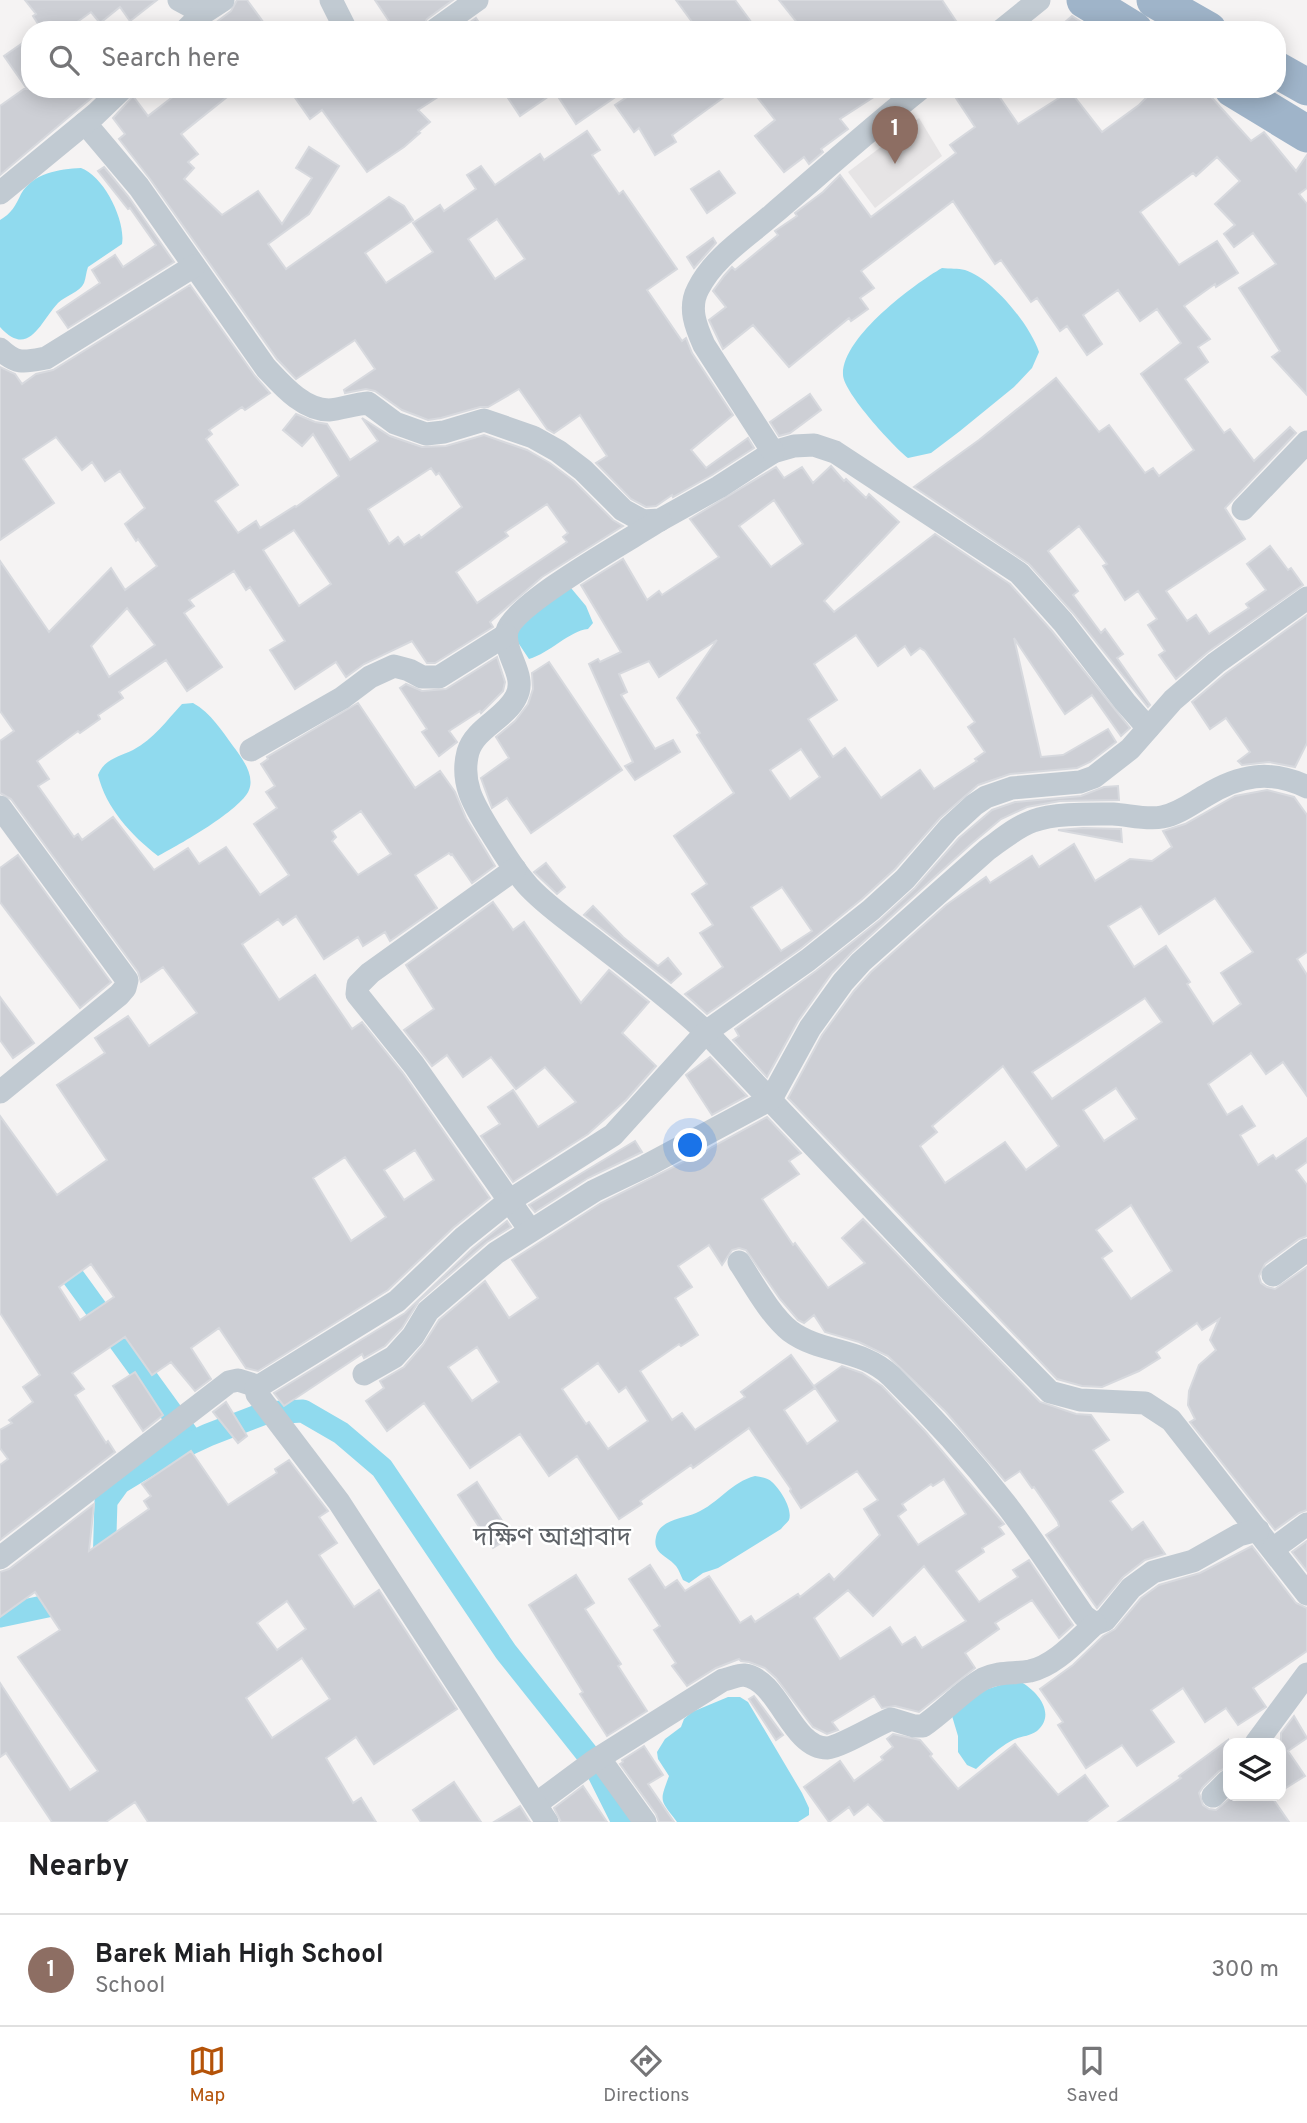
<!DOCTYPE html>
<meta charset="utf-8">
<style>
:root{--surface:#fff;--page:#f6f6f6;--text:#202124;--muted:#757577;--line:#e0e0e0;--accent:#b45309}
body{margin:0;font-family:Overpass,"Noto Sans Bengali",sans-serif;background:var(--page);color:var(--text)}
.controls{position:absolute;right:21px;bottom:21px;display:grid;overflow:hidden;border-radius:14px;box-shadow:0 4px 18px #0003}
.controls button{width:63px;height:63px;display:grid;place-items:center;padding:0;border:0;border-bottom:2px solid var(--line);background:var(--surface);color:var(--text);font:35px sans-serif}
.you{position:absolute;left:691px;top:1146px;width:24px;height:24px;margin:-18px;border:5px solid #fff;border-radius:50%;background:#1a73e8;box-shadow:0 0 0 10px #1a73e833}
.badge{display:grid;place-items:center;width:46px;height:46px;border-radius:50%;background:var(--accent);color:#fff;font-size:23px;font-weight:700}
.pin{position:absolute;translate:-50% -58px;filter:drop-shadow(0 2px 4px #0008)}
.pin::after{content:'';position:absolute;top:37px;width:24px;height:21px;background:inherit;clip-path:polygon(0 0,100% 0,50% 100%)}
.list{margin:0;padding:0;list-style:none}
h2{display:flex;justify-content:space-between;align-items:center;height:91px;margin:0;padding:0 28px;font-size:30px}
h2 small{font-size:23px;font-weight:400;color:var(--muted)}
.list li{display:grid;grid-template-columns:46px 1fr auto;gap:21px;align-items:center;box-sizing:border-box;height:112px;padding:0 28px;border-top:2px solid var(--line)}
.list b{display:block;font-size:26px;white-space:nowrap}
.list p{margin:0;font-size:23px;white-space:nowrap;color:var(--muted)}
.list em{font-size:23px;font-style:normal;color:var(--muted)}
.icon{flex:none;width:38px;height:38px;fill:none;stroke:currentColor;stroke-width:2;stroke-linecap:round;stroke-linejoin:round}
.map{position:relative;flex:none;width:1307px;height:1822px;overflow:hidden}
.search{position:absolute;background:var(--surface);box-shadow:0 4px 18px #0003;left:21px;right:21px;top:21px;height:77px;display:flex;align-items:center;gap:18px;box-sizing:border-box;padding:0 24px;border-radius:28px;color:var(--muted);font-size:26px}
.sheet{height:203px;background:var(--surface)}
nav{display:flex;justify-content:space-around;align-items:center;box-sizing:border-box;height:98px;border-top:2px solid var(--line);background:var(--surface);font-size:19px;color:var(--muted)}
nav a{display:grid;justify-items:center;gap:4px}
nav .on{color:var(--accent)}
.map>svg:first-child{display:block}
</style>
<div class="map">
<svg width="1307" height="1822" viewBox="0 0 1307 1822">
<rect width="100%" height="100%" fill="#f5f3f3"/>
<path fill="#e6e4e5" d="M919 118 942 156 875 208 848 172Z"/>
<g fill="#90daee">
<path d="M81 168C104 176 126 221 122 244L88 267C86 272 86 278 84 283 80 292 65 296 58 303 40 322 29 359 0 327V220C11 214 16 205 21 194 33 173 59 169 81 168Z"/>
<path d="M942 268C950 269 958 268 965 270 993 279 1030 325 1039 352L1032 368 1014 387 960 431 931 453 908 458C893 446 844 393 843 375 841 338 914 284 942 268Z"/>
<path d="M571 588 586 606 593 623 588 629C569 631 550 653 529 659L515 638 519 621Z"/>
<path d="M193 703C211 713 222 731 233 746 242 758 255 775 249 790 241 810 179 845 158 856 131 835 106 808 98 775 104 759 119 757 133 750 154 739 166 721 182 704Z"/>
<path d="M755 1476C761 1477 768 1478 772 1482 780 1489 793 1509 789 1520 787 1523 783 1526 781 1529L718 1568 703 1573 689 1583 683 1580C681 1576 679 1570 676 1566 668 1556 652 1554 656 1537 660 1519 683 1519 696 1513 719 1503 731 1482 755 1476Z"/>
<path d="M1017 1680C1035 1688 1058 1713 1037 1731 1029 1737 1019 1736 1011 1741 998 1748 987 1759 976 1769L967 1765 958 1752V1736L952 1716 978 1692Z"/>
<path d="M728 1697H740L748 1702 802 1793 809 1808V1815L798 1822H677C660 1799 659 1803 669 1776L658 1759 657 1752 665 1739 681 1727 684 1719 692 1712Z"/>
</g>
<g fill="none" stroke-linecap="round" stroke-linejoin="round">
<g stroke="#90daee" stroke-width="23">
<path d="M55 1252 189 1437"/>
<path d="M102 1570 104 1566 106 1501 119 1483 165 1455 208 1435 265 1413 303 1411 341 1433 382 1468 506 1652 592 1760 623 1822"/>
<path d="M0 1616 76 1600"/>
</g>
</g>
<g fill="#cdcfd5" stroke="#d7d9de" stroke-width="2" fill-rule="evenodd">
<path d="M25 0H157L130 21 120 7 100 23 91 12 66 30H42L33 16 36 14Z"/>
<path d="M237 0H247L269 30H206L231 11Z"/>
<path d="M375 0H453L427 19 421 30H395Z"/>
<path d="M676 0H735L757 30H698Z"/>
<path d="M779 0H942L962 30H803Z"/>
<path d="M1072 16 1087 26 1083 30H1056Z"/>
<path d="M476 18 484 30H459Z"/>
<path d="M30 38V89H102L0 175V106L24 89H27L4 56Z"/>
<path d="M183 89H237L181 134 198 154 188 162 194 168 184 179 222 215 258 191 282 224 312 178 296 168 309 147 339 166 309 214 268 244 286 269 389 197 404 206 413 220 365 253 386 283 433 252 413 223 440 205 444 211 476 189 467 175 481 166 495 185 540 154 544 160 587 131 600 150 592 155 619 194 623 191 677 269 647 290 682 341 686 338 692 353 733 415 691 450 706 468 748 438 754 448 712 475 673 497 672 495 656 506 646 507 631 499 596 463 607 456 580 415 554 433 547 429 519 389 488 407H480L441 418 428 420 402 410 375 391 366 389 345 393 344 390 375 369 355 340 296 379 277 359 150 179 119 139 125 134 113 118 133 96 148 116ZM497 219 525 259 495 279 468 239Z"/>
<path d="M289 89H450L418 110 430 122 418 132 420 133 404 147 367 172 322 110 310 119Z"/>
<path d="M502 89H627L576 124 555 92 520 116Z"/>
<path d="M639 89H735L672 135 676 142 655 155 639 128 634 132 615 105Z"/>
<path d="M751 89H886L840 119 848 129 821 149 823 152 809 164 804 157 784 172 755 136 775 120Z"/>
<path d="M950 89H994L1018 124 1070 91 1102 132 1139 105 1155 89H1204L1251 141 1264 132 1296 171 1307 155V188L1299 194 1307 204V395L1272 357 1280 351 1239 288 1276 264 1253 233 1234 247 1224 234 1235 225 1215 204 1240 181 1217 157 1196 176 1193 173 1140 212 1179 265 1217 241 1238 273 1216 287 1215 284 1184 306 1210 339 1198 347 1208 362 1185 379 1224 433 1230 429 1254 461 1290 427 1296 433 1225 508 1245 539 1166 591 1187 621 1196 615 1209 634 1249 608 1246 604 1266 590 1247 564 1270 546 1288 570 1291 568 1303 585 1208 652 1176 679 1159 655 1165 651 1148 625 1157 619 1138 591 1125 600 1103 566 1107 564 1079 526 1048 551 1078 591 1073 595 1101 633 1105 629 1123 654 1117 658 1150 705 1148 707 1073 613 1029 564 914 487 979 440 1056 378 1099 432 1109 425 1145 473 1153 468 1159 476 1194 450 1141 374 1181 343 1157 309 1140 321 1118 290 1083 315 1102 344 1087 355 1067 326 1060 331 1037 298 1031 302 1001 260 995 264 953 201 861 271 874 288 860 298 868 309 851 321 849 318 789 367 753 325 723 349 709 320 726 307 713 291 724 276 732 267 735 270 778 235 775 231 797 216 795 213 823 192 840 175 871 217 956 153 950 145 975 127Z"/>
<path d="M104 167 128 196 174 262 68 328 57 312 100 283 92 270 115 255 123 267 156 245 130 208 128 209 98 171Z"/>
<path d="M719 171 735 193 707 213 691 189Z"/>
<path d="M713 238 716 243 694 268 687 257Z"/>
<path d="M190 285 255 376 270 393 245 410 242 407 209 430 212 434 206 439 238 485 215 501 238 533 256 521 260 528 295 506 296 507 339 476 313 434 302 446 283 430 296 414 315 422 327 424 350 460 378 441 362 418 390 436 422 447 446 446 484 435 527 450 550 463 574 481 613 520 623 526 542 577 490 622 493 627 435 663H427L412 641 364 664 346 677 336 662 295 689 270 650 285 641 250 587 246 590 234 571 189 600 194 606 184 613 222 667 187 691 166 660 119 692 123 698 98 715 100 719 80 733 78 731 37 761 49 779 38 786 74 837 78 834 82 840 113 817 154 870 188 848 199 864 226 847 260 895 289 875 254 824 277 808 266 792 275 786 261 764 268 759 267 757 358 703 415 788 440 771 455 792 466 818 495 866 472 883 452 854 451 855 449 853 415 875 437 908 390 941 385 932 363 946 358 937 324 959 296 916 283 925 278 919 242 944 279 1000 315 975 352 1029 362 1022 403 1073 490 1198 453 1228 388 1290 258 1371 246 1368 219 1328 191 1348 211 1379 195 1391 171 1362 152 1375 125 1337 72 1373 84 1389 75 1395 106 1443 108 1441 115 1452 0 1540V1465L8 1459 0 1448V1430L12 1423 9 1420 33 1402 23 1387 40 1375 0 1313V1116L57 1195 107 1160 57 1085 105 1053 95 1038 128 1016 149 1046 197 1013 163 967 141 982 138 972 11 799 0 793V741L14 731 0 711V561L49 632 111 568 125 590 157 566 138 539 136 541 125 524 145 508 120 471 105 481 92 462 82 470 56 437 23 459 54 503 0 540V367L15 374 22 384 36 374 53 370ZM431 468 436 475 439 473 462 507 421 538 419 535 404 545 398 537 389 544 368 509ZM547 504 568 533 563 537 567 542 477 603 456 572 508 536 505 532ZM294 530 331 584 299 606 263 550ZM127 608 155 645 109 677 91 646ZM361 811 391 854 358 875 332 841 336 837 332 831ZM415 1150 434 1180 404 1200 384 1170ZM345 1157 386 1217 351 1241 313 1178ZM91 1264 114 1297 80 1320 59 1287Z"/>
<path d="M810 394 821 410 790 433 779 436 770 422Z"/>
<path d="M831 466 844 481 846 479 866 498 869 494 899 522 824 601 834 612 935 534 1010 584 1052 631 1130 728 1121 736 1092 695 1065 714 1014 638 1041 757 1063 755 1108 729 1116 742 1090 762 1077 768 1010 774 978 785 940 818 895 869 862 899 800 949 707 1014 685 994 723 967 700 933 713 925 692 894 707 884 674 836 734 793 697 735 700 733 677 698 717 640 659 677 649 661 619 674 627 692 621 695 655 749 673 740 680 752 635 780 625 766 633 762 589 664 598 659 600 662 621 652 581 585 623 559 647 600 659 591 662 595 719 557 690 519 776 467 784 478 802 467 813 483ZM774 500 803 544 771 567 739 526ZM856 635 878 666 905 646 911 655 920 648 925 651 975 722 968 727 985 752 975 759 977 761 934 789 920 770 881 798 845 748 833 757 808 719 837 700 814 664ZM801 749 820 777 790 799 770 770ZM782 887 812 931 781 951 751 907Z"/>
<path d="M1307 615V743L1295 767 1269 762 1242 765 1238 761 1250 752 1226 718 1210 729 1192 702 1225 674Z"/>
<path d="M497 657 505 682 503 691 481 713 480 711 449 731 457 742 439 756 422 732 427 729 400 688 406 684 422 691 446 689Z"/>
<path d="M549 662 622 770 531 833 507 798 492 808 481 778 509 758 496 737 515 721 528 704 533 689 532 673Z"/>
<path d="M1118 786 1119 800 1060 801 1027 807 1001 819 970 845 852 952 832 973 798 1021 767 1077 733 1040 739 1036 735 1029 816 971 880 920 915 888 959 838 992 810 1015 802 1081 796 1104 787Z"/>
<path d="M1267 790 1294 797 1307 815V952L1297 959 1307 975V1096L1283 1062 1266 1074 1251 1053 1208 1084 1227 1115 1242 1106 1255 1126 1240 1135 1258 1165 1273 1155 1276 1159 1307 1138V1162L1296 1170 1307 1185V1236L1299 1239 1265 1264 1259 1276 1261 1283 1267 1287 1275 1289 1307 1267V1510L1299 1513 1275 1530 1190 1422 1195 1419 1188 1405 1189 1391 1199 1365 1216 1350 1210 1340 1219 1319 1202 1330 1197 1323 1156 1352 1160 1358 1139 1371 1102 1387 1082 1386 1057 1379 788 1098 822 1035 854 991 871 972 946 905 986 877 990 883 1032 856 1039 867 1074 844 1095 881 1130 859 1152 861 1172 847 1163 831 1185 824 1235 796ZM1215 898 1253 952 1221 973 1241 1004 1213 1024 1187 984 1190 982 1166 946 1134 967 1108 926 1141 906 1159 934ZM1145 998 1162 1022 1052 1099 1032 1072ZM1003 1066 1059 1146 1026 1170 1005 1142 945 1183 920 1146 937 1132 932 1126ZM1116 1088 1137 1119 1104 1141 1083 1110ZM1131 1205 1172 1271 1131 1299 1102 1258 1112 1251 1096 1230Z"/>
<path d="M1083 828 1121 829 1122 842 1058 830Z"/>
<path d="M18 855 111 982 80 1008 0 902V868Z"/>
<path d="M546 863 565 887 557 894 534 872Z"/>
<path d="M493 902 513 930 524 922 581 1003 609 970 649 1002 622 1033 656 1066 626 1100 588 1134 513 1182 481 1136 500 1124 488 1107 513 1090 538 1127 576 1102 545 1067 516 1089 491 1057 463 1077 447 1055 432 1066 404 1030 434 1009 406 965Z"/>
<path d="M593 906 623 937 658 966 668 958 681 974 671 983 584 915Z"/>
<path d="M0 997 34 1043 13 1058 0 1040Z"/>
<path d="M710 1057 747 1096 712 1115 686 1075Z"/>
<path d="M767 1117 801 1153 789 1161 799 1174 762 1199 793 1245 795 1243 828 1288 865 1263 842 1238 863 1219 1040 1402 1076 1414 1091 1415 1109 1440 1093 1450 1123 1492 1110 1501 1132 1530 1143 1522 1165 1554 1145 1560 1123 1577 1097 1608 1046 1535 1059 1526 1058 1522 1034 1487 1032 1488 1020 1471 1005 1481 946 1412 888 1356 859 1342 825 1332 814 1315 804 1323 798 1320 780 1299 746 1250 739 1248 732 1250 722 1265 709 1245 678 1266 692 1287 675 1298 698 1335 681 1346 679 1344 640 1371 672 1420 682 1413 695 1430 745 1397 741 1392 791 1355 815 1388 784 1410 807 1444 838 1421 814 1386 842 1366 862 1373 882 1386 925 1431 1004 1524 999 1527 1004 1534 982 1548 984 1552 956 1571 979 1602 1018 1577 1013 1570 1029 1560 1073 1625 1059 1638 1032 1600 995 1623 999 1629 965 1653 975 1668 919 1712 895 1706 882 1708 874 1696 832 1722 838 1730 827 1734 813 1727 776 1678 765 1668 749 1662 741 1661 739 1659 716 1668 687 1686 672 1666 676 1663 654 1630 660 1626 629 1579 650 1565 665 1588 677 1580 685 1591 709 1576 740 1623 751 1616 755 1622 798 1594 800 1597 829 1574 834 1580 880 1535 864 1509 878 1500 857 1471 801 1508 790 1491 791 1489 749 1428 693 1468 691 1465 640 1501 642 1504 619 1519 577 1456 549 1476 520 1434 470 1468 424 1403 387 1431 366 1401 384 1388 380 1381 404 1367 423 1345 439 1320 485 1281 509 1318 538 1298 512 1260 601 1203 695 1156 696 1158 712 1147ZM477 1347 499 1382 472 1401 448 1367ZM598 1363 619 1392 626 1387 648 1421 608 1449 589 1422 586 1424 562 1389ZM944 1479 966 1514 918 1545 898 1516 906 1510 902 1504 931 1484 933 1486ZM924 1566 966 1621 922 1648 915 1637 902 1645 890 1627 840 1659 814 1618 848 1590 873 1616Z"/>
<path d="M635 1141 642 1152 588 1178 535 1212 529 1205Z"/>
<path d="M507 1221 511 1227 487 1242 419 1301 402 1328 385 1346 364 1358 362 1354 284 1406 274 1393 405 1313 472 1249Z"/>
<path d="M135 1372 163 1415 143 1431 113 1386Z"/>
<path d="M226 1402 247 1436 238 1443 213 1412Z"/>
<path d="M191 1451 228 1505 277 1473 275 1469 289 1460 328 1511 319 1517 337 1543 319 1555 354 1607 379 1590 457 1709 374 1764 356 1737 326 1758 353 1803 361 1798 376 1822H148L135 1802 106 1822H52L6 1753 0 1757V1683L70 1790 98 1771 18 1657 60 1630 35 1592 0 1617V1572L9 1569 94 1504 89 1551 149 1509 144 1501 151 1496 142 1484ZM287 1601 306 1629 277 1650 257 1623ZM302 1658 330 1699 272 1738 246 1698Z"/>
<path d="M477 1482 512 1536 493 1548 458 1495Z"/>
<path d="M1307 1541V1571L1292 1552Z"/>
<path d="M1252 1546 1296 1603 1307 1608V1651L1253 1688 1266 1707 1238 1725 1226 1708 1205 1722 1183 1688 1151 1710 1174 1742 1137 1766 1122 1745 1086 1768 1058 1725 1063 1722 1040 1689 1073 1665 1103 1636 1115 1629 1141 1598 1159 1585 1200 1573Z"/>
<path d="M576 1575 594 1603 585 1609 621 1664 618 1666 647 1711 607 1736 580 1694 583 1692 529 1605Z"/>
<path d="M754 1696 783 1735 776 1740 749 1699Z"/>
<path d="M1294 1716 1307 1738 1288 1751 1305 1776 1281 1791V1733Z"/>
<path d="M893 1734 920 1740 932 1754 930 1756 958 1789 1015 1744 1058 1795 1085 1775 1108 1806 1086 1822H885L868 1804 854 1815 849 1807 829 1822 804 1787 840 1761 854 1781 883 1760 881 1757 893 1747 887 1739Z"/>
<path d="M1228 1740V1767L1219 1771 1203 1787 1199 1793 1203 1805 1209 1809 1216 1810 1233 1796H1271L1289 1822H1118L1181 1778 1179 1776Z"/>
<path d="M644 1746 663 1775 648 1784 674 1822H659L656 1814 620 1764 623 1762 622 1760Z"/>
<path d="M454 1782 481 1822H421L413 1810Z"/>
<path d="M583 1786 607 1822H561L554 1808Z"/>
<path d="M520 1806 530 1822H494Z"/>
</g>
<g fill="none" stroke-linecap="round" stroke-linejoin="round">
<g stroke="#c1cad2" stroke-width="23">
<path d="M179 0 203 13"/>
<path d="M331 0 346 30"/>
<path d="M186 30 203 13 223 0"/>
<path d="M435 30 477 0"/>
<path d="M1002 30 1039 0"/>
<path d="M85 123 139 187 266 368C282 385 303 410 329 410 341 409 355 404 368 403L395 423 426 434 444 432 484 420 533 437 558 451 583 470 623 510 643 521 660 520 719 487 773 452 794 446 814 445 835 452 1019 573 1063 622 1125 702 1148 728"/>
<path d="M0 193 96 114 122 89"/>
<path d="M0 349C17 365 25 362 46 358L194 266"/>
<path d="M773 452 704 345C696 327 688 308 698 289 714 257 747 237 773 214 822 172 870 129 920 89"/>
<path d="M1243 509 1307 442"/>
<path d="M660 520C631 539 514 603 507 631 502 653 528 675 516 697 505 719 475 728 468 752 460 783 474 805 490 831 502 850 514 871 529 887 548 907 570 922 591 938 629 968 670 998 706 1032L948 1288 1050 1392 1080 1400 1145 1403 1171 1420 1307 1594"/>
<path d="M251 750 342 698 370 677 394 666 409 670 422 677H439L506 635"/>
<path d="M0 807 127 980 125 988 119 995 0 1092"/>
<path d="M515 869 370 973 358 985 357 994 414 1065 530 1230"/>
<path d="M739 1262C753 1283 770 1315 790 1331 821 1354 862 1348 891 1376 931 1415 970 1458 1005 1503 1033 1539 1058 1579 1084 1616L1095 1624 1105 1620 1131 1588 1153 1572 1193 1561 1239 1535 1258 1530"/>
<path d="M1273 1275 1307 1250"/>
<path d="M364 1374 394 1357 413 1336 428 1311 496 1253 594 1191 646 1166 771 1099 810 1028 843 982 861 962 987 850C1001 840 1016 827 1033 821 1054 813 1090 814 1113 814 1129 815 1147 820 1162 817 1178 814 1191 804 1205 796 1239 775 1270 769 1307 787"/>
<path d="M1273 1549 1307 1524"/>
<path d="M0 1558 229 1382 238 1380 257 1386"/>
<path d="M1256 1743 1307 1674"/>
<path d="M599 1758 645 1822"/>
<path d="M1213 1796 1228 1781"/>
<path d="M536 1804 594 1761 723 1680C729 1679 738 1675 744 1675 779 1679 791 1748 827 1748 840 1747 876 1725 891 1719L914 1726H923C944 1712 962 1691 983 1679 1000 1671 1013 1674 1030 1671 1056 1665 1077 1640 1095 1624"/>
<path d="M547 1822 339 1502 257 1394 256 1388 397 1301 463 1238 509 1201 613 1135 706 1032 808 960 871 910 905 879 949 828 974 805 986 797 1012 788 1080 782 1094 777 1130 749 1173 700 1216 663 1307 598"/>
</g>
<g stroke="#9fb4c9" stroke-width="37">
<path d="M1085 0 1134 30"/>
<path d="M1155 0 1208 30"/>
<path d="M1277 70 1307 87"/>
<path d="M1233 89 1307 134"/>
</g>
</g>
<g text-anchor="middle" stroke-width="5" stroke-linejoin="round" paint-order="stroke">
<g font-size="26" fill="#5f6368" stroke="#fff">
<text x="552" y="1545">দক্ষিণ আগ্রাবাদ</text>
</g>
</g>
</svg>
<div class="controls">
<button><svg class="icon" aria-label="layers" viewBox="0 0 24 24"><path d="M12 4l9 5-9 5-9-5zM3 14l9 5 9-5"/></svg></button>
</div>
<div class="you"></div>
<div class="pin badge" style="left:895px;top:164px;background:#8d6e63">1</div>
<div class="search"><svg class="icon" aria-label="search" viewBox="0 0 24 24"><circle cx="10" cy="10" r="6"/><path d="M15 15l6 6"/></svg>Search here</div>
</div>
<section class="sheet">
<h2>Nearby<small></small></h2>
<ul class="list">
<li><span class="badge" style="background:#8d6e63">1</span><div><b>Barek Miah High School</b><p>School</p></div><em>300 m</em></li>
</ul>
</section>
<nav>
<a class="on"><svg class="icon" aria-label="map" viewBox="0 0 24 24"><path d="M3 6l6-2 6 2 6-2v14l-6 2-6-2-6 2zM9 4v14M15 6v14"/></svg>Map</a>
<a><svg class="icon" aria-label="directions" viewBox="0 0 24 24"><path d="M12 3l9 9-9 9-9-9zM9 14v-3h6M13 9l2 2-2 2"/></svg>Directions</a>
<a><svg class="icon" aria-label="saved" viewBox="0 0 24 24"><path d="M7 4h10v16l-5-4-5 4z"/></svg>Saved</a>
</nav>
